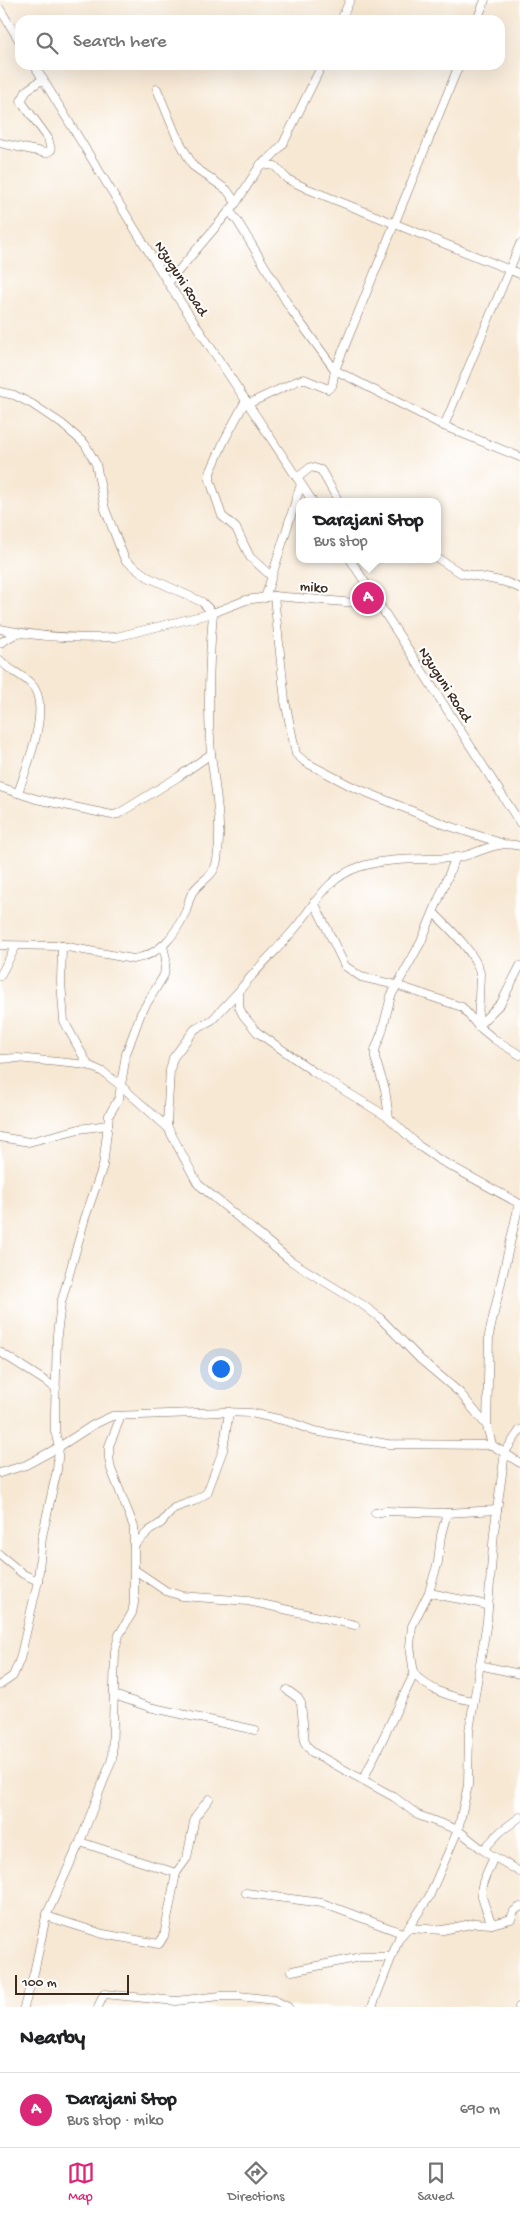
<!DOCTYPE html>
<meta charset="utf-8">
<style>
:root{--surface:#fff;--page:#f2f2f2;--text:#202124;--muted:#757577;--line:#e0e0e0;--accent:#db2777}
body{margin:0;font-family:"Gochi Hand",sans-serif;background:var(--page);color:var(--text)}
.scale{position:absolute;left:15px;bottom:12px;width:114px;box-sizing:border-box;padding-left:5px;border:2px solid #3b2a1e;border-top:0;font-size:14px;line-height:18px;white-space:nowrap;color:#3b2a1e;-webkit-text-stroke:4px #fff;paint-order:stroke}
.you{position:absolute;left:220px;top:1368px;width:18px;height:18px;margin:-12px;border:4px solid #fff;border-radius:50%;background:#1a73e8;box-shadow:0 0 0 8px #1a73e833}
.badge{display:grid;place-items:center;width:32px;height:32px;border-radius:50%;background:var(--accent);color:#fff;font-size:16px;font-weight:700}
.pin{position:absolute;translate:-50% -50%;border:2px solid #fff;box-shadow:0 1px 5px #0006}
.popup{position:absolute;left:296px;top:498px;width:145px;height:65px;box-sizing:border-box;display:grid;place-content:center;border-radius:10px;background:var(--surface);filter:drop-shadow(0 1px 4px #0005);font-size:16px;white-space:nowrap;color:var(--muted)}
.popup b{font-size:19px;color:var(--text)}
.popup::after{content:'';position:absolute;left:50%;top:100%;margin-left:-10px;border:10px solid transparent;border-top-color:var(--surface)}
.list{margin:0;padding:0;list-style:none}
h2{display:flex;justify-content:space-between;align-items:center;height:65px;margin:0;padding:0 20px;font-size:21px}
h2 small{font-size:16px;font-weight:400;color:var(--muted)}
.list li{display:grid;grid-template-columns:32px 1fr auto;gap:15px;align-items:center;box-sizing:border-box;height:75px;padding:0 20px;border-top:1px solid var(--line)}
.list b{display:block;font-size:19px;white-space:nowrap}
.list p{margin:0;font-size:16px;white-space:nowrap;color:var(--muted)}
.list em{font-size:16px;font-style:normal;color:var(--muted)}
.icon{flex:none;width:28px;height:28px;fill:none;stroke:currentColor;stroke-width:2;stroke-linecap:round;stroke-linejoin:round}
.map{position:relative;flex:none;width:520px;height:2007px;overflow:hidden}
.search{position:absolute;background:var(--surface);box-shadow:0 5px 20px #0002;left:15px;right:15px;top:15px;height:55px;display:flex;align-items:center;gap:12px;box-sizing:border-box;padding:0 18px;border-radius:15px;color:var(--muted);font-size:19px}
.sheet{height:140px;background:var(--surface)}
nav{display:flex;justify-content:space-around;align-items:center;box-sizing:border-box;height:70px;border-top:1px solid var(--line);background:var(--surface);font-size:14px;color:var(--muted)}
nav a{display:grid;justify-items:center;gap:2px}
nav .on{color:var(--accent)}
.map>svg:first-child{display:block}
</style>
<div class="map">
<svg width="520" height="2007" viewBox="0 0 520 2007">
<rect width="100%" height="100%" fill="#fff"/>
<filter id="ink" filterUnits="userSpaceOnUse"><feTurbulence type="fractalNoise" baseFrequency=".02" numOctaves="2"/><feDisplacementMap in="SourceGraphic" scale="10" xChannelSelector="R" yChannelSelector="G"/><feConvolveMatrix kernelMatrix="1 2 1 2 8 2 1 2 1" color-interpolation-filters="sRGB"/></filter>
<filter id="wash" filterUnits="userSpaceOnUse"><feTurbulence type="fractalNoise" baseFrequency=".0096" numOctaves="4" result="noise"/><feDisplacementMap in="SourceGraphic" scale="20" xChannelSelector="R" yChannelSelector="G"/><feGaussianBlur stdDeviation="1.12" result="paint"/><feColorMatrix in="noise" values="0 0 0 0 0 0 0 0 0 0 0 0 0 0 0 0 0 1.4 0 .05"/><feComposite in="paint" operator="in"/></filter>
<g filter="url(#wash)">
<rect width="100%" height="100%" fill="#f7e8d4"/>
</g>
<g filter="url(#ink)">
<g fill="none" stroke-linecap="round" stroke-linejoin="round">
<defs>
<g id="minor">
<path d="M0 9 20 42"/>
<path d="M341 20 350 0"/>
<path d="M477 20 485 0"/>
<path d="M34 65 168 283 313 502"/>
<path d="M157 89 176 135 193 166 227 190 236 203"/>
<path d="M0 143 46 153 51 150 48 138 21 101 27 90 43 79"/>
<path d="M261 164 275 166 287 179 308 189 520 274"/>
<path d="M229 210 238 222 292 311 335 370 444 426 520 457"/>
<path d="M168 283 236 203 261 164 271 157 283 144 322 65"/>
<path d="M0 392 14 395 32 404 62 424 85 444 96 464 105 509 125 560 148 577 202 602 213 613C209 661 207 706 211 754 215 789 223 825 217 860 215 877 200 880 192 893 189 898 188 905 186 911 175 935 161 955 133 959L62 946 0 945"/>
<path d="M246 400 224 441 210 473V480L222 516 236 528 250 557 271 576"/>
<path d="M248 404 297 381 304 379 328 389 332 386 335 370 459 65"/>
<path d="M444 426 520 244"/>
<path d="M297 478 311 467 321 470 339 502"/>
<path d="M437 558 461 573 505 582 520 588"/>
<path d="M350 559 520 823"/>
<path d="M274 596 285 701 296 754 305 762 351 786 446 825 501 843"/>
<path d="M265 598 301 484"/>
<path d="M0 629C37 637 78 639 116 637L213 613 246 600 274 596 380 605"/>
<path d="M0 643 17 633"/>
<path d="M0 660C9 671 22 674 31 684 53 705 26 768 18 793"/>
<path d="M0 787 36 799 112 815 118 814 178 777 211 754"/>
<path d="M520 846C493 839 477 856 454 858 423 860 389 857 359 867 324 879 315 906 292 932 275 952 255 970 239 991V1007L243 1015 257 1032 314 1072 389 1118 419 1146 438 1159 520 1204"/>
<path d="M314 902 345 966 361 977 396 985 462 1007 478 1026 494 1039 520 1055"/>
<path d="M434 913C449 928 475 952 480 973L478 1026"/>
<path d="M62 946 61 982 64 1021 88 1065"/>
<path d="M0 976 16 946"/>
<path d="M239 991 212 1020 195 1029 173 1058 170 1070 167 1123 168 1128 198 1184 291 1261 363 1305 380 1318 420 1359 460 1393 487 1426"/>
<path d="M478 1026 501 1003 520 966"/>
<path d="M0 1059 17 1058 88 1065 103 1072 120 1085 168 1128"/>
<path d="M389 1118 385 1089 375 1058V1050L382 1032 391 996 421 942 456 857"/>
<path d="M0 1137 29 1142 79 1129 108 1125"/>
<path d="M0 1352 56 1388"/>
<path d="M492 1445 487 1426 489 1335 519 1204"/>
<path d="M0 1473 26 1465 59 1447 93 1425 112 1416 224 1412 251 1413 287 1421 314 1431 388 1444 492 1445 520 1463"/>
<path d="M375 1513 386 1511 447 1513 497 1510"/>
<path d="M134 1545 149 1531 161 1523 174 1508 194 1501 207 1493 223 1450 229 1412"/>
<path d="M0 1555 23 1574 38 1581"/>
<path d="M135 1570 166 1591 182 1596 248 1601 355 1625"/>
<path d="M429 1592C449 1599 469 1599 488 1606"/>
<path d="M479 1665 520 1674"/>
<path d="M414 1674C430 1691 451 1697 473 1701"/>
<path d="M0 1685 13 1676 20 1659 38 1581 42 1537 57 1470 59 1447 55 1431V1412L57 1335 61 1303 85 1218 103 1166 109 1115 119 1098 126 1054 141 1013 164 975 166 959 163 946"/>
<path d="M287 1690 298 1698 301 1703 305 1743 312 1752 394 1797 418 1815 458 1830 483 1850 520 1872"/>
<path d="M114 1695 149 1707 255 1730"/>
<path d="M363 1780 414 1674 410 1646 412 1626 429 1592 438 1562 441 1535 447 1513"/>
<path d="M80 1842 176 1873"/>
<path d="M483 1850 500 1832 520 1817"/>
<path d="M246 1893 322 1903 402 1933"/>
<path d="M46 1916 103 1934 159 1944 164 1936 176 1873 187 1858 195 1817 209 1799"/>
<path d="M492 1924C477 1887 478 1893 494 1857"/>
<path d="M408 1928 443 1930 475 1923 492 1924 511 1919 514 1911 520 1907"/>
<path d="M292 1971 361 1957H390"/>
<path d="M24 2007 34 1973 46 1916 80 1842 112 1759 115 1651 119 1635 132 1613 134 1603V1527L111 1469 109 1458V1446L121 1416"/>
<path d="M98 2007 104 1994 176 2001 220 1996H239L274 2000 288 2007"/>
<path d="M372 2007 399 1938 408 1928 429 1897 458 1830 468 1785 469 1731 487 1621 494 1532 505 1452 520 1430"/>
<path d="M519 2007H520"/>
</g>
</defs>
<use href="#minor" stroke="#7d6c5e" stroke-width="9"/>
<use href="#minor" stroke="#fff" stroke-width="8"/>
</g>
</g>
<g text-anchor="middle" stroke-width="4" stroke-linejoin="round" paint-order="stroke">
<g font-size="15" fill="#3b2a1e" stroke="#fff">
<text transform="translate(182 278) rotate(57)" y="5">Nzuguni Road</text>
<text transform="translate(314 586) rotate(5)" y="5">miko</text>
<text transform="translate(446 684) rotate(57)" y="5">Nzuguni Road</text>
</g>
</g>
</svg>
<div class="scale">100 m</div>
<div class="you"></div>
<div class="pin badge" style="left:368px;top:598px">A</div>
<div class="popup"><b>Darajani Stop</b>Bus stop</div>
<div class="search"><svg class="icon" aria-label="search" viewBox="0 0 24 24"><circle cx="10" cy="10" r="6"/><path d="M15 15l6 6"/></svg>Search here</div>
</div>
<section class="sheet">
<h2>Nearby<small></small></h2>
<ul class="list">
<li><span class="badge">A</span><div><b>Darajani Stop</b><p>Bus stop · miko</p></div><em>690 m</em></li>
</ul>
</section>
<nav>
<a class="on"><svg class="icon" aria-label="map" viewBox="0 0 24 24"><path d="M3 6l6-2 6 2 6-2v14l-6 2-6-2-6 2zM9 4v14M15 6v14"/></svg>Map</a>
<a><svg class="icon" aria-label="directions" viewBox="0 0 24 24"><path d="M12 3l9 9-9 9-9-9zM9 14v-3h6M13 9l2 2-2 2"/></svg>Directions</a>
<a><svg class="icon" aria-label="saved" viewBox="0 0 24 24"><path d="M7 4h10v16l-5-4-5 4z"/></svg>Saved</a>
</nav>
